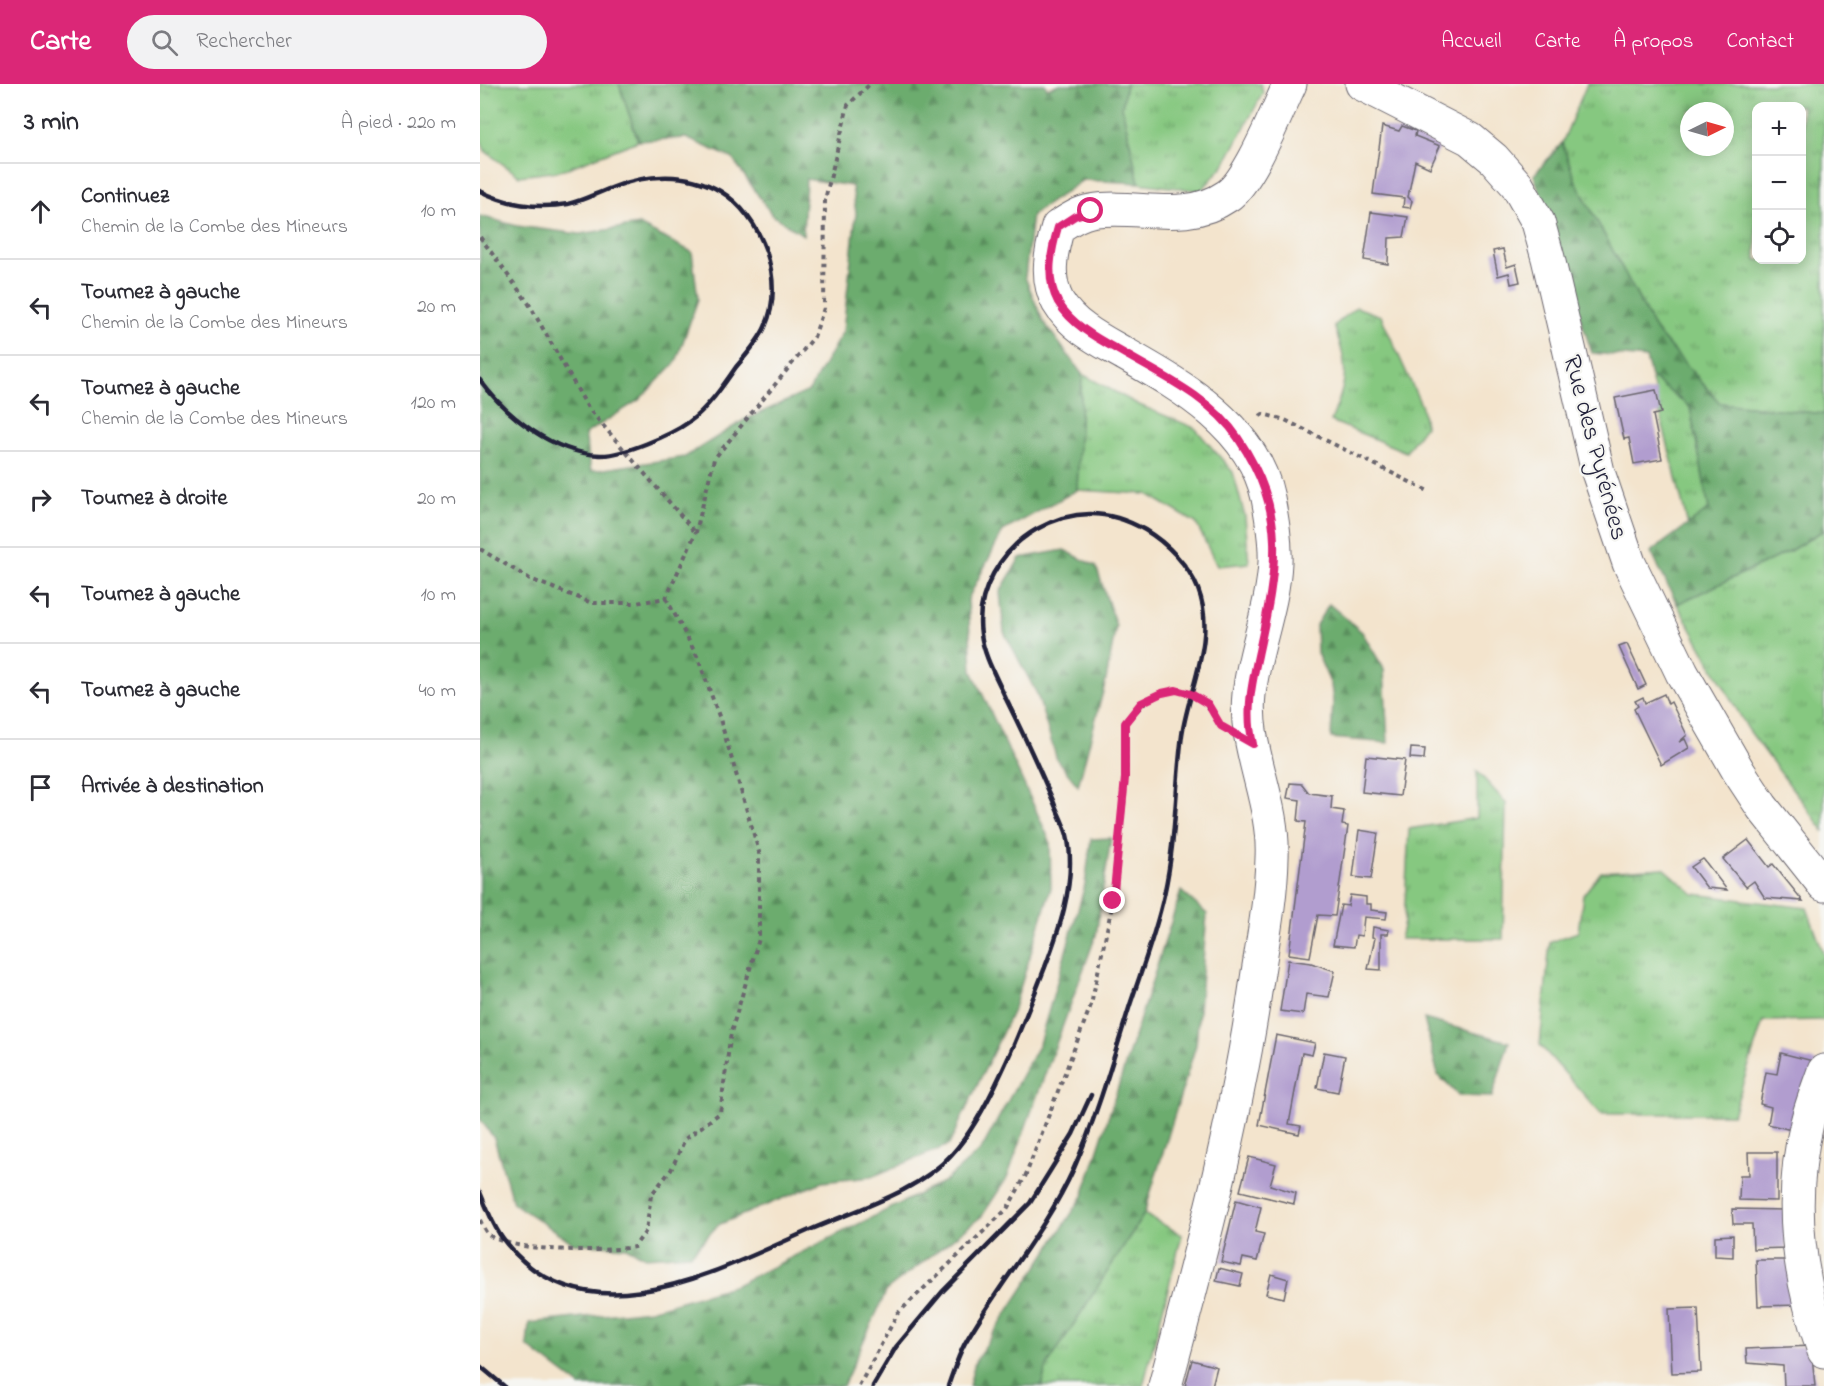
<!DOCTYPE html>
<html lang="fr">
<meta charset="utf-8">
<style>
:root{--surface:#fff;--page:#f2f2f3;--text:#2b2b33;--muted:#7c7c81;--line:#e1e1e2;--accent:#db2777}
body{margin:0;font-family:"Indie Flower",sans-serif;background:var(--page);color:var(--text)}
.controls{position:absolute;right:18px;top:18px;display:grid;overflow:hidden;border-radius:12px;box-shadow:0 3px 15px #0003}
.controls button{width:54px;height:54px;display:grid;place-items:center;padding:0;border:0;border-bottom:2px solid var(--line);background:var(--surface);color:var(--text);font:30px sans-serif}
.compass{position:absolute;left:1200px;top:18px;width:54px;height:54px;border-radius:50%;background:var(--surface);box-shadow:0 3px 15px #0003;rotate:85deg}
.stop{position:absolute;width:18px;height:18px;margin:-14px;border:4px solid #db2777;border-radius:50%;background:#fff}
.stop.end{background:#db2777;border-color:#fff;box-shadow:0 2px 6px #0008}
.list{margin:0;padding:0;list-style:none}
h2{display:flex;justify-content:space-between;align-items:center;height:78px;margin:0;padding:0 24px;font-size:26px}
h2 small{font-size:20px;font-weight:400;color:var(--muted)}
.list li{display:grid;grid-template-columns:39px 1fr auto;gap:18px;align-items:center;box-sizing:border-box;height:96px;padding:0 24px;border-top:2px solid var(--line)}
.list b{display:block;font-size:22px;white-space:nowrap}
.list p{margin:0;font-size:20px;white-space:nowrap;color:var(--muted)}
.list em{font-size:20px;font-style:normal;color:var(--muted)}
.icon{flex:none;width:33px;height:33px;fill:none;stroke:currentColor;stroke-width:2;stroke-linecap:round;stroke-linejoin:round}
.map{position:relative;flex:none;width:1344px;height:1302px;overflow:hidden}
header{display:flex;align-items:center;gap:36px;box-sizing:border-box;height:84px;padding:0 30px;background:var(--accent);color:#fff}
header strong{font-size:28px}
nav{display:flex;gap:33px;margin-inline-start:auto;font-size:21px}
.search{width:420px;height:54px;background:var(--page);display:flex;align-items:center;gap:15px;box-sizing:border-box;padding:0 21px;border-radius:33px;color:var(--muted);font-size:22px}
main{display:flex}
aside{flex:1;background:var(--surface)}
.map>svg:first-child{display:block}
</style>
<header>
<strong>Carte</strong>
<div class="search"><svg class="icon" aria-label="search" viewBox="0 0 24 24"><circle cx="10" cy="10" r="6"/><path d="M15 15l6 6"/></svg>Rechercher</div>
<nav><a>Accueil</a><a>Carte</a><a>À propos</a><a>Contact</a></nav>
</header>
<main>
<aside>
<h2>3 min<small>À pied · 220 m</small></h2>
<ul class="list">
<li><svg class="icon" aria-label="ahead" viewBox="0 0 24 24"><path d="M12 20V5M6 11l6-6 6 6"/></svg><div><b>Continuez</b><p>Chemin de la Combe des Mineurs</p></div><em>10 m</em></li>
<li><svg class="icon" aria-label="left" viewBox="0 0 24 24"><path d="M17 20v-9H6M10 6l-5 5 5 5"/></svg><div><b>Tournez à gauche</b><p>Chemin de la Combe des Mineurs</p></div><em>20 m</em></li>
<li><svg class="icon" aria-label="left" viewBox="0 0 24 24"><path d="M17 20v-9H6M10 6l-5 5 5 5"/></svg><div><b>Tournez à gauche</b><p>Chemin de la Combe des Mineurs</p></div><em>120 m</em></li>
<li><svg class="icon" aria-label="right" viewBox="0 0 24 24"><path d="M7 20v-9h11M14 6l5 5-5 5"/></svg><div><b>Tournez à droite</b></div><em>20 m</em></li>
<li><svg class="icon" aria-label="left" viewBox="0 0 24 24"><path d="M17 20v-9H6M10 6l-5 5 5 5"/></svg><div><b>Tournez à gauche</b></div><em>10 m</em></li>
<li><svg class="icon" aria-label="left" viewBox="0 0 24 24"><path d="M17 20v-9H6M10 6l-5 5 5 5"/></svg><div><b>Tournez à gauche</b></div><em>40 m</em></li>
<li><svg class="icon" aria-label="arrive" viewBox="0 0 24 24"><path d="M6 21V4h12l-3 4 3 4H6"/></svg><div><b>Arrivée à destination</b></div></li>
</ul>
</aside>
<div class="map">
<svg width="1344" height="1302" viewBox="0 0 1344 1302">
<defs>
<pattern id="grass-tufts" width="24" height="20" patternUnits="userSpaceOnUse" patternTransform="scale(1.5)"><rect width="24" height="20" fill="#86c880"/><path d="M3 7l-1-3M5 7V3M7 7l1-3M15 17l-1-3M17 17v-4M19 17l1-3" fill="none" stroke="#6da26a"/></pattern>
<pattern id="forest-firs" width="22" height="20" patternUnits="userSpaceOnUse" patternTransform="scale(1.5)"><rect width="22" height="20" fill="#6cac6e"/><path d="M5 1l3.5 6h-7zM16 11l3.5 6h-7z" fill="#588c5c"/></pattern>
</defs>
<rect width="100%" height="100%" fill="#f6f6f2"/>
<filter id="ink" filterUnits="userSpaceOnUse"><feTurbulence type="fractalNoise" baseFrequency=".0167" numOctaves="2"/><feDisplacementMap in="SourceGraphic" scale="12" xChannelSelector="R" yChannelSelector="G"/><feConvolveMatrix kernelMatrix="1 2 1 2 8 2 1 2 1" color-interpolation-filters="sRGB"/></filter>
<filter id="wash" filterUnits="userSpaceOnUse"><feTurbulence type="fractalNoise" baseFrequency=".008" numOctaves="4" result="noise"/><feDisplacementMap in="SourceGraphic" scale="24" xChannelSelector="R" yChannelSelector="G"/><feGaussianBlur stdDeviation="1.35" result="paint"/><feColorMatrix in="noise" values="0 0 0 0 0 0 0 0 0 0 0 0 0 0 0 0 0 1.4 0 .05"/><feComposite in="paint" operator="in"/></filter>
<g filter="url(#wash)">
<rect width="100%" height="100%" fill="#f3e4cd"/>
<g fill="url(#grass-tufts)" stroke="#54755e" stroke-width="1.5" fill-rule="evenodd">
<path d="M0 0H139L158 57 80 87 39 92 5 67 0 54Z"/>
<path d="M646 0H781L783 9 744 81 721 107 659 99 642 23Z"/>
<path d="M1107 0H1344V330L1240 319 1176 247 1096 98 1082 59ZM1276 22H1322V176H1276ZM1209 27H1245V63H1209Z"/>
<path d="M876 223 901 232 942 323 945 342 926 368 851 337C867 296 870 285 854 242Z"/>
<path d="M602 290 657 320 715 344 753 388 765 433 769 479 737 482 716 439 667 410 597 406Z"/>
<path d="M1171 293 1210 323 1229 425 1208 442Z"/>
<path d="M1344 446V747L1268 645 1197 520 1308 468Z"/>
<path d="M997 687 1026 719 1023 855H920L924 838 929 745 997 734Z"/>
<path d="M1184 784 1214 810 1327 824 1344 871V936L1283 937 1253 1030H1121L1060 961 1070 858 1098 848 1103 811 1121 788Z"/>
<path d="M664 1130 702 1151 663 1302H561L567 1282Z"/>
</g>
<g fill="url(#forest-firs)" stroke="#476754" stroke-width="1.5">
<path d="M139 0H565L567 4 580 0H646L642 23 659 99 603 96 552 131 545 193 563 237 602 290 597 406 523 447 488 515 492 587 570 757 571 804 534 924 469 1061 391 1093 342 1098 238 1141 211 1170 165 1173 146 1163 93 1159 33 1119 14 1054 0 1035V132L37 142 100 150 159 141 212 168 218 215 196 278 159 316 105 350 111 387 205 373 264 336 329 307 363 247 376 129 372 102 326 95 323 151 292 131 252 74 206 54 158 57Z"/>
<path d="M1082 59 1096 98 1176 247 1240 319 1344 330V446L1308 468 1197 520 1171 468 1229 425 1210 323 1171 293 1166 274 1112 269 1054 91Z"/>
<path d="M584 466 616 482 636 542 626 596 598 702 577 676 557 610 524 548 520 508 540 474Z"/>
<path d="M849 520 882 548 904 585 908 659 851 654 853 618 851 601 837 569 836 541Z"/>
<path d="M631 754 616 851 527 1094 502 1132 407 1206 363 1302H100L47 1262 49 1239 170 1226 256 1201 465 1097 501 1066 559 960 605 801 611 755Z"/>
<path d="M701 807 727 830 716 961 664 1130 567 1282 561 1302H489L495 1278 603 1112Z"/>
<path d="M944 935 1029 958 1012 1013 979 1012 958 991Z"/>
</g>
<g id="blocks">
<g fill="#b19dcf">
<path d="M902 42 919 47 922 42 936 47 935 52 960 62 950 84 935 77 928 113 932 117 930 124 923 123 924 114 893 110Z"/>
<path d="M891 128 928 133 924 153 909 154 908 180 884 176Z"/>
<path d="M1023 165 1027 183 1036 180 1040 198 1031 200 1029 189 1018 192 1013 167Z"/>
<path d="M1176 306 1181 329 1173 331 1182 375 1154 380 1149 354 1144 355 1135 314Z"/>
<path d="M1147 560 1166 601 1158 605 1139 563Z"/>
<path d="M1184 610 1188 620 1191 618 1207 651 1199 658 1205 655 1209 664 1181 681 1154 625 1158 622 1155 617 1163 613 1165 619Z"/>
<path d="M931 664 945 665 944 675 930 674Z"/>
<path d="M886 672 925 676 920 712 882 708Z"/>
<path d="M810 699 822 700 829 709 852 712 851 725 864 727 862 741 868 742 855 832 838 831 830 873 809 870 826 738 818 737 820 716 807 714Z"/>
<path d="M879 746 898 749 891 795 873 793Z"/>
<path d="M1268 756 1289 783 1293 780 1323 817 1285 814 1274 797 1266 803 1243 775Z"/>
<path d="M1223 775 1224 776 1247 806 1227 804 1211 783Z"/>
<path d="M870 811 886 813V820H891V826L907 828 906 835 884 833 882 852 876 851 874 863 853 861 861 821 868 822Z"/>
<path d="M893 843 909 846 908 850H901V886L888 885 895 854 892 853Z"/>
<path d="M808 876 831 879 855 887 849 913 826 910 823 930 800 927Z"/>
<path d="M796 951 835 959 832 971 822 969 809 1040 821 1042 819 1050 779 1041Z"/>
<path d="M844 968 865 972 858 1008 837 1004Z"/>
<path d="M1301 969 1337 978 1315 1047 1288 1040 1291 1023 1280 1020 1286 988 1297 990Z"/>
<path d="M1268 1068H1297V1117L1259 1116 1260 1091H1269Z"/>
<path d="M769 1073 796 1080 790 1101 816 1109 814 1120 760 1107Z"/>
<path d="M756 1116 781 1123 775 1148 784 1150 777 1177 763 1174 761 1182 741 1178Z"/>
<path d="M1252 1125 1305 1126 1306 1164 1273 1165 1272 1140H1253Z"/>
<path d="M1253 1151V1173L1235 1172V1152Z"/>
<path d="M1276 1176H1308L1320 1221 1278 1222Z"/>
<path d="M739 1184 763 1190 760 1202 736 1197Z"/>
<path d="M791 1190 808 1195 804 1214 786 1210Z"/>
<path d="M1218 1224 1221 1288 1192 1289 1189 1225Z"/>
<path d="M1331 1262 1335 1302H1304L1303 1282 1267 1279 1266 1265Z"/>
<path d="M712 1276 737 1283 732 1302H705Z"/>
</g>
</g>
</g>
<g filter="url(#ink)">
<use href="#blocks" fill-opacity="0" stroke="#6b666e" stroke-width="1.5"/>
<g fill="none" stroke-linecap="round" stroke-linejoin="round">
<defs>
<g id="minor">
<path d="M882 0 990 55 1014 75 1037 101 1058 138 1068 174 1118 388 1149 479 1202 589 1259 688 1282 723 1344 801"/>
<path d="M1344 987C1338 1004 1331 1022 1327 1039 1308 1116 1318 1193 1344 1267"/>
<path d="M685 1302C721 1168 757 1033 777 895 783 855 791 815 792 774 795 717 763 664 769 610 774 566 793 523 795 478 796 457 792 435 788 414 773 342 701 302 643 269 620 256 592 242 578 218 565 194 571 167 578 143 589 136 599 129 611 127 656 119 705 141 747 112 770 97 797 27 810 0"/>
</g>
</defs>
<use href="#minor" stroke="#6b666e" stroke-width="35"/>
<g stroke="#6b666e" stroke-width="4" stroke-dasharray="4.5 4.5" stroke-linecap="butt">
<path d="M0 153 49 220 108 324 215 448"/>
<path d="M780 332 783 330 805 336 948 407"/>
<path d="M0 465 50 495 112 519H156L186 514 216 448 234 375 334 253 344 224 345 116 368 21 390 0"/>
<path d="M0 1136C2 1140 4 1146 7 1149 26 1169 127 1168 154 1163L166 1147 171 1111 191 1086 205 1055 240 1029 251 948 279 855V768L240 635 218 574 186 514"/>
<path d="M379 1302 418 1229 527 1125 545 1093 611 921 633 817 646 694 645 639C673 605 708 590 736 634"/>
</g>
<use href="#minor" stroke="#fff" stroke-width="33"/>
<g stroke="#22223b" stroke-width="4.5">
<path d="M0 107C28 121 57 125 88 120 102 117 117 109 131 104 166 90 206 87 240 107 282 132 306 197 285 243 279 257 266 271 256 283 243 302 227 325 209 338 191 351 142 372 120 371 73 369 26 332 0 296"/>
<path d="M0 1108C7 1125 15 1146 26 1159 107 1260 240 1185 332 1145 378 1125 438 1108 472 1070 507 1033 541 945 560 896 577 853 598 798 587 751 584 740 578 729 574 719 559 684 543 649 526 615 517 594 504 573 501 550 495 509 521 465 557 445 594 424 629 425 665 446 687 459 709 482 718 505 737 554 709 603 702 651 695 705 696 758 684 811 676 848 662 885 650 921 633 975 617 1032 594 1084 565 1148 519 1199 485 1259 478 1272 473 1288 468 1302"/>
<path d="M0 1282 24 1302"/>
<path d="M393 1302 416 1263 463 1207 550 1119 593 1050 611 1011"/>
</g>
</g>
</g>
<g fill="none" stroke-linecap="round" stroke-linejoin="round" filter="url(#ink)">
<path stroke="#db2777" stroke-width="8" d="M611 127 595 132 578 143C571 167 565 194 578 218 591 240 616 254 638 266 679 290 731 313 758 354 808 429 797 483 779 567 772 599 765 628 773 660L741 642 728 620 711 610 696 606 682 609 661 619 645 639V694L633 817"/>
</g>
<g text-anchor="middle" stroke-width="4.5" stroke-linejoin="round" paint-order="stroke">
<g font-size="26" fill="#22223b" stroke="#f6f6f2">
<text transform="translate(1117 363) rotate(75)" y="9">Rue des Pyrénées</text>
</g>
</g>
</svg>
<div class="controls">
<button>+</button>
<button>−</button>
<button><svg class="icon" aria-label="locate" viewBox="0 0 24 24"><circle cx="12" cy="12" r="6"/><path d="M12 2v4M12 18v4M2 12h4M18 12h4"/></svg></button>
</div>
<svg class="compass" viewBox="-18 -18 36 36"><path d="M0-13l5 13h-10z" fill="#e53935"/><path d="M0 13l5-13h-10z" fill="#7c7c81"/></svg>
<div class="stop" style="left:611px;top:127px"></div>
<div class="stop end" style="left:633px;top:817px"></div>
</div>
</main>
